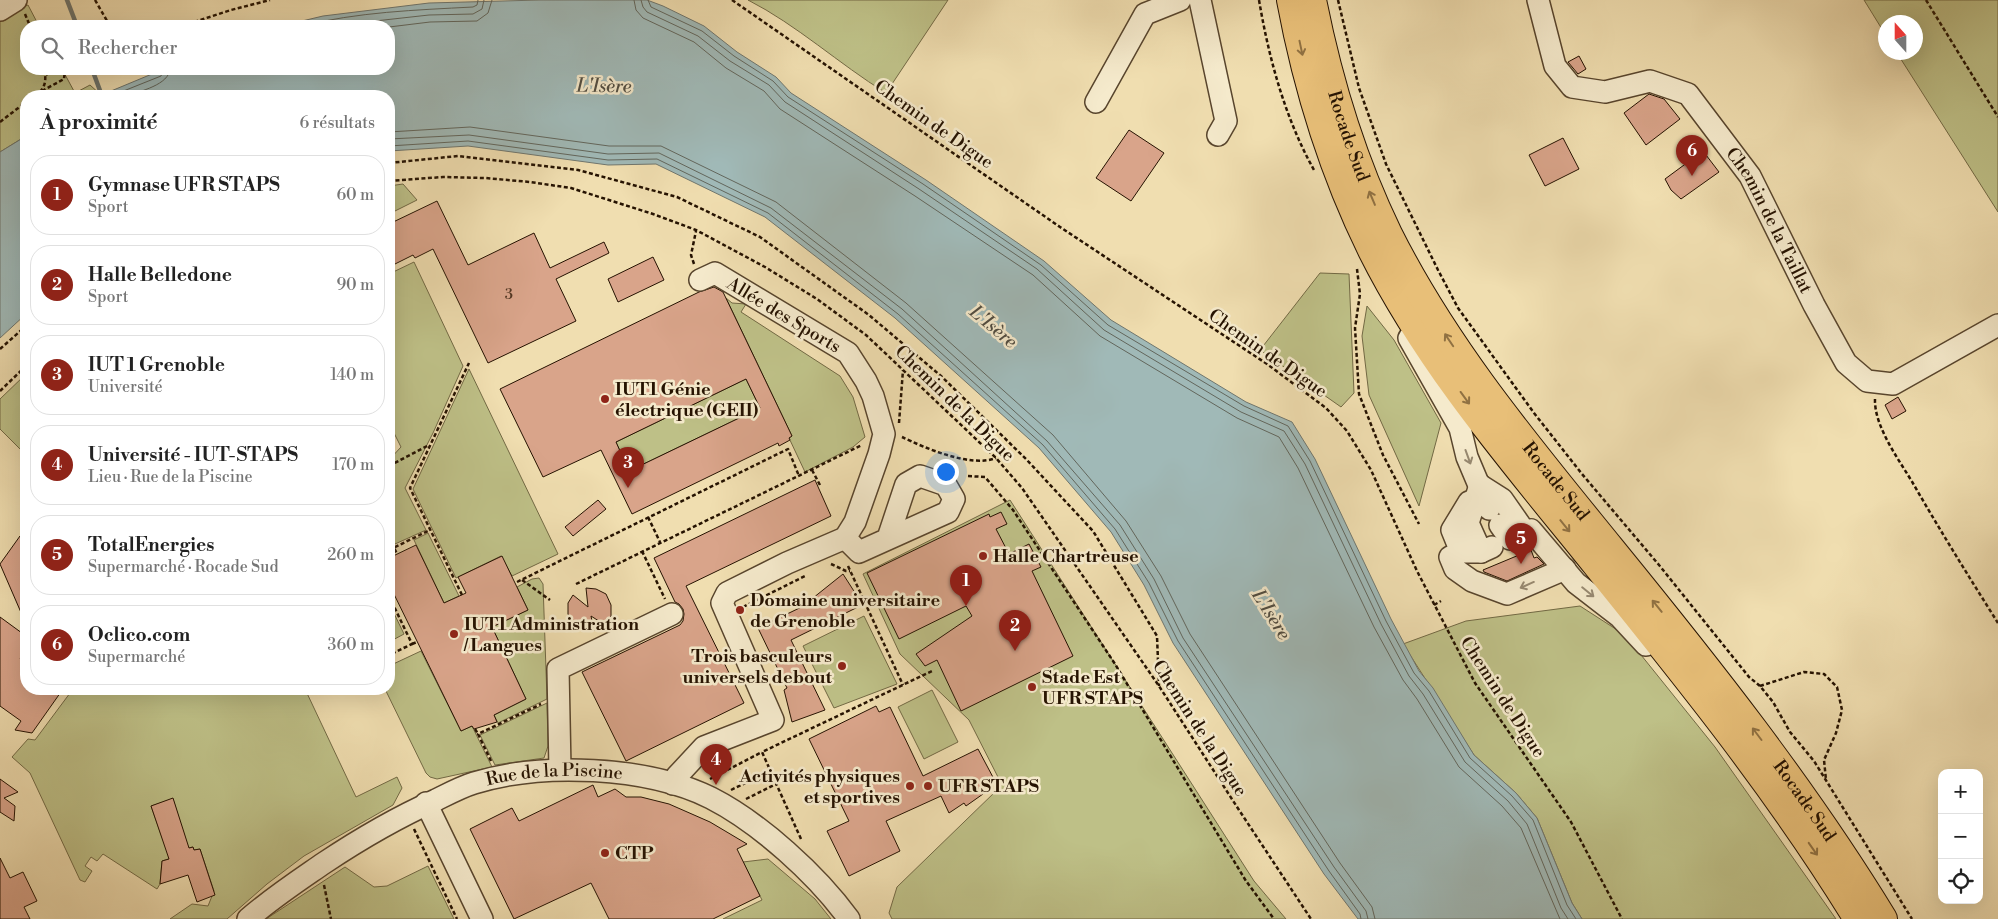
<!DOCTYPE html>
<html lang="fr">
<meta charset="utf-8">
<style>
:root{--surface:#fff;--page:#f6f6f6;--text:#222;--muted:#767676;--line:#e0e0e0;--accent:#8f2418}
body{margin:0;font-family:"Libre Bodoni",serif;background:var(--page);color:var(--text)}
.controls{position:absolute;right:15px;bottom:15px;display:grid;overflow:hidden;border-radius:10px;box-shadow:0 5px 20px #0002}
.controls button{width:45px;height:45px;display:grid;place-items:center;padding:0;border:0;border-bottom:1px solid var(--line);background:var(--surface);color:var(--text);font:25px sans-serif}
.compass{position:absolute;left:1878px;top:15px;width:45px;height:45px;border-radius:50%;background:var(--surface);box-shadow:0 5px 20px #0002;rotate:339deg}
.you{position:absolute;left:945px;top:471px;width:18px;height:18px;margin:-12px;border:4px solid #fff;border-radius:50%;background:#1a73e8;box-shadow:0 0 0 8px #1a73e833}
.badge{display:grid;place-items:center;width:32px;height:32px;border-radius:50%;background:var(--accent);color:#fff;font-size:16px;font-weight:700}
.pin{position:absolute;translate:-50% -41px;filter:drop-shadow(0 1px 2px #0008)}
.pin::after{content:'';position:absolute;top:26px;width:18px;height:15px;background:inherit;clip-path:polygon(0 0,100% 0,50% 100%)}
.list{margin:0;padding:0;list-style:none}
h2{display:flex;justify-content:space-between;align-items:center;height:65px;margin:0;padding:0 20px;font-size:21px}
h2 small{font-size:16px;font-weight:400;color:var(--muted)}
.list li{display:grid;grid-template-columns:32px 1fr auto;gap:15px;align-items:center;box-sizing:border-box;height:80px;margin:0 10px 10px;padding:0 10px;border:1px solid var(--line);border-radius:20px}
.list b{display:block;font-size:19px;white-space:nowrap}
.list p{margin:0;font-size:16px;white-space:nowrap;color:var(--muted)}
.list em{font-size:16px;font-style:normal;color:var(--muted)}
.icon{flex:none;width:28px;height:28px;fill:none;stroke:currentColor;stroke-width:2;stroke-linecap:round;stroke-linejoin:round}
.map{position:relative;flex:none;width:1998px;height:919px;overflow:hidden}
.search{position:absolute;background:var(--surface);box-shadow:0 5px 20px #0002;left:20px;top:20px;width:375px;height:55px;display:flex;align-items:center;gap:12px;box-sizing:border-box;padding:0 18px;border-radius:20px;color:var(--muted);font-size:19px}
.panel{position:absolute;background:var(--surface);box-shadow:0 5px 20px #0002;left:20px;top:90px;width:375px;height:605px;border-radius:20px}
.map>svg:first-child{display:block}
</style>
<div class="map">
<svg width="1998" height="919" viewBox="0 0 1998 919">
<rect width="100%" height="100%" fill="#f0deb0"/>
<filter id="stains"><feTurbulence type="fractalNoise" baseFrequency=".004" numOctaves="4"/><feColorMatrix values="0 0 0 0 .2 0 0 0 0 .09 0 0 0 0 .02 0 0 0 .5 -.17"/></filter>
<radialGradient id="worn" r=".72"><stop offset=".6" stop-color="#630" stop-opacity="0"/><stop offset="1" stop-color="#630" stop-opacity=".3"/></radialGradient>
<g fill="#bec087" stroke="#726944">
<path d="M748 0H948L886 93C839 64 797 25 748 0Z"/>
<path d="M1864 0H1998V212L1897 53 1916 52V22H1886L1885 34Z"/>
<path d="M28 5 39 26H26V69H62L75 93 90 85 101 95 99 96H26V136L0 152V15Z"/>
<path d="M403 184 417 200 389 214V186Z"/>
<path d="M414 262 463 366 433 433 405 488 426 530 395 544 389 531V460L401 447 389 423V274Z"/>
<path d="M1320 273 1349 274 1354 393 1341 407 1260 350Z"/>
<path d="M726 298 732 303 746 304 741 312 840 376 853 397 865 437 853 447 805 472 789 438 792 436Z"/>
<path d="M1367 306 1394 340 1441 423 1419 506 1369 395 1362 336Z"/>
<path d="M469 369 558 554 512 576 501 556 456 578 413 489Z"/>
<path d="M26 374V451L24 453 0 429V399Z"/>
<path d="M746 379 760 408 629 471 616 442Z"/>
<path d="M1010 500 1254 881 1286 919H892L889 913 897 887 997 790 1001 783 969 720 900 654 863 574Z"/>
<path d="M428 533 459 596 444 603 414 540Z"/>
<path d="M539 578 543 584 547 699 498 723 494 715 526 699 492 627 528 610 517 587 532 579Z"/>
<path d="M389 603 404 634 389 642Z"/>
<path d="M1580 606 1625 635 1715 747 1836 919H1582L1572 903 1537 818 1516 793 1474 755 1403 644 1466 621Z"/>
<path d="M864 616 897 684 834 708 803 646Z"/>
<path d="M421 651 461 731 472 726 492 767 437 779 430 777 426 773 385 689H389V666Z"/>
<path d="M73 689H305L356 797 397 777 402 788 393 805 304 856 267 884 227 919H170L192 904 208 906 214 891 200 849 194 850 193 847 188 848 173 799 151 806 163 840 178 856 162 861 160 884 157 889 103 854 97 861 91 857 85 866 92 871 85 882 80 880 30 773 12 757 28 739 35 740Z"/>
<path d="M932 690 958 742 924 759 898 707Z"/>
<path d="M547 703 548 746 544 758 495 765 480 735Z"/>
<path d="M768 859 815 899 831 919H723L762 900 743 862Z"/>
<path d="M428 866 454 919H266L345 867 374 887 387 886Z"/>
</g>
<g fill="#a0b9b7" stroke="#6f766e">
<path d="M540 0H647L663 6 704 26 737 52 776 77 791 93 926 180 1044 261 1111 320 1246 402 1292 422 1315 459 1391 619 1419 671 1433 688 1474 755 1516 793 1537 818 1572 903 1582 919H1358L1324 874 1173 643 1144 585 1111 532 1039 448 895 318 765 217 656 164 608 165 468 146 389 151V96H99L164 69H389V26H281L323 16 429 3Z"/>
<path d="M26 136V314L0 338V152Z"/>
</g>
<g fill="none" stroke-linecap="round" stroke-linejoin="round">
<g stroke="#62665c" stroke-width="1">
<path d="M634 0 636 10 643 18 694 42 726 68 764 91 780 109 915 196 1033 275 1100 336 1237 418 1279 437 1298 468 1374 627 1403 680 1417 699 1459 767 1502 806 1521 828 1560 919"/>
<path d="M641 0 643 7 647 12 698 36 730 61 769 85 785 102 919 189 1037 269 1104 330 1241 412 1284 431 1305 464 1381 624 1409 676 1423 694 1465 762 1508 801 1527 824 1561 908 1568 919"/>
<path d="M648 0 651 7 702 31 734 56 773 81 788 97 923 184 1041 265 1108 325 1244 406 1288 426 1310 461 1386 621 1414 673 1429 691 1470 758 1512 796 1533 820 1567 905 1576 919"/>
<path d="M302 26C357 12 416 10 473 7L477 5 478 0"/>
<path d="M330 26 429 15 473 14 482 9 484 0"/>
<path d="M389 27 430 22 477 21 488 13 492 0"/>
<path d="M111 96 161 76 164 69"/>
<path d="M127 96C140 91 169 85 170 69"/>
<path d="M389 132 470 127 609 146H661L776 202 906 303 1053 435 1126 521 1161 576 1190 634 1340 863 1372 907 1375 919"/>
<path d="M389 139 469 135 608 154 659 153 771 208 902 309 1047 441 1120 525 1154 579 1183 638 1334 867 1366 911 1368 919"/>
<path d="M389 146 468 141 608 160 657 159 768 213 898 314 1043 445 1115 529 1149 583 1178 641 1329 871 1360 914 1361 919"/>
</g>
<g stroke="#6f766e" stroke-width="4.5">
<path d="M67 0 77 26"/>
<path d="M92 69 102 96"/>
</g>
</g>
<g fill="#d9a48a" stroke="#251201" fill-rule="evenodd">
<path d="M1579 56 1586 69 1578 74 1568 62Z"/>
<path d="M1649 94 1664 99 1680 119 1646 145 1624 113Z"/>
<path d="M1129 130 1164 153 1131 201 1096 178Z"/>
<path d="M1563 138 1579 169 1545 186 1529 155Z"/>
<path d="M1703 151 1719 172 1681 199 1671 190 1665 179Z"/>
<path d="M437 201 468 265 534 233 550 268 604 242 609 253 556 279 576 321 488 363 433 249 415 258 413 255 389 267V224Z"/>
<path d="M653 257 664 280 618 302 608 279Z"/>
<path d="M714 287 723 292 792 436 789 438 790 440 779 446 778 443 632 514 601 450 543 477 500 389 699 292ZM746 379 760 408 629 471 616 442Z"/>
<path d="M1898 397 1906 411 1892 419 1885 405Z"/>
<path d="M815 480 831 516 686 586 744 703 626 761 582 672 680 625 683 621 684 614 683 609 679 604 675 602 654 558Z"/>
<path d="M598 500 606 509 573 536 565 527Z"/>
<path d="M1001 512 1007 524 996 529 1009 554 1029 544 1041 567 1032 571 1073 656 961 711 937 660 925 666 916 654 972 616 966 606 899 639 867 573 989 514 990 517Z"/>
<path d="M20 536 26 550V624L0 564Z"/>
<path d="M416 545 444 603 466 593 458 577 502 556 528 610 492 627 526 699 494 715 497 722 474 729 472 726 461 731 389 584V558Z"/>
<path d="M1531 550 1534 558 1537 557 1544 564 1507 581 1484 572 1483 570Z"/>
<path d="M843 574 859 599 855 601 858 607 791 640 825 710 792 722 784 690 787 688 758 628 814 601 813 598Z"/>
<path d="M586 588 596 589 606 594 611 605V616L605 625 591 616 594 631H583L573 624 568 614V603L573 595 588 607Z"/>
<path d="M0 617 26 636V650L20 659 26 663V689H63L32 733 15 730 21 721 0 706Z"/>
<path d="M876 706 879 712 890 707 923 776 978 749 995 781 981 791 983 794 966 806 964 803 949 813 941 796 886 821 900 851 849 876 827 831 849 821 809 739Z"/>
<path d="M0 779 18 792 4 798 15 806 14 821 0 812Z"/>
<path d="M593 785 598 797 615 789 626 797H641L669 804 710 822 747 844 737 849 760 896 713 919H609L591 883 514 919 470 829 512 808 519 821Z"/>
<path d="M173 798 189 848 193 847 194 850 200 849 215 895 197 902 188 875 160 884 162 861 169 859 151 806Z"/>
<path d="M0 858 10 878 23 872 37 901 24 907 30 919H0Z"/>
</g>
<g fill="none" stroke-linecap="round" stroke-linejoin="round">
<defs>
<g id="minor">
<path d="M1200 0 1226 121 1218 135"/>
<path id="s1" d="M1538 0 1555 66 1572 87 1605 92 1650 81 1688 94 1750 176 1814 305 1846 363 1867 381 1893 384 1998 325"/>
<path d="M0 10 16 0"/>
<path d="M1096 102 1145 14 1180 0"/>
<path d="M1409 338 1460 428 1467 457 1489 509"/>
<path d="M1480 485 1468 523 1481 552 1492 547"/>
<path d="M1480 485 1502 499 1525 532"/>
<path d="M1500 525 1510 539 1531 530 1576 583 1620 617 1646 645"/>
<path d="M845 538 859 552 948 512 954 499 946 485 920 476 906 484 888 538"/>
<path d="M1461 552 1452 530 1469 502"/>
<path d="M1481 552H1461L1450 557 1455 569 1472 581 1507 594 1565 569"/>
<path d="M560 769 558 669 672 614"/>
<path d="M673 784 677 776 704 747 773 720 722 603 727 593 787 563 845 538 855 522 879 454 884 434 873 396 866 381 848 353 715 273 700 280"/>
<path d="M426 803 482 919"/>
<path id="s2" d="M248 919C272 898 298 881 324 863 360 839 396 818 436 800 448 794 461 787 474 783 542 762 646 766 711 798 760 823 817 875 849 919"/>
</g>
<g id="highway">
<path d="M1291 0C1307 86 1333 171 1372 250 1427 360 1507 454 1584 549 1680 668 1778 788 1858 919"/>
<path id="s3" d="M1312 0C1328 81 1352 160 1388 234 1446 350 1529 448 1610 548 1707 667 1803 788 1883 919"/>
</g>
</defs>
<use href="#minor" stroke="#58452d" stroke-width="24"/>
<use href="#highway" stroke="#251201" stroke-width="30"/>
<g stroke="#251201" stroke-width="2.5" stroke-dasharray="4 2.5" stroke-linecap="butt">
<path d="M95 0 110 26"/>
<path d="M732 0 1060 227 1267 364 1326 408 1347 431 1371 470 1417 571 1475 683 1571 822 1622 919"/>
<path d="M1259 0C1269 59 1285 118 1314 170"/>
<path d="M1338 0 1359 88 1386 164 1438 270 1458 308 1534 413 1582 474 1659 565 1749 677 1760 686 1773 702 1790 732 1814 761 1912 919"/>
<path d="M1926 0 1998 117"/>
<path d="M25 14 30 26"/>
<path d="M182 26 231 10 270 0"/>
<path d="M46 75 54 69"/>
<path d="M42 91 64 79 65 69"/>
<path d="M35 96C45 89 47 81 44 69"/>
<path d="M0 122 26 102"/>
<path d="M389 163 458 156 578 170 677 197 760 237 869 315 941 376 1026 459 1093 531 1157 636 1159 686"/>
<path d="M389 181 443 177 485 178 530 182 571 188 653 214 696 230 765 267 817 299 866 335 996 458 1022 488 1159 686 1239 810 1311 919"/>
<path d="M694 264 691 255 696 231"/>
<path d="M1357 269 1360 294 1355 328 1359 394 1383 455 1419 524"/>
<path d="M0 349 26 326"/>
<path d="M0 391 26 366"/>
<path d="M1875 399C1874 427 1900 461 1914 485 1941 532 1969 577 1998 623"/>
<path d="M899 423 903 370"/>
<path d="M902 437C925 448 971 468 996 458"/>
<path d="M389 466 429 445"/>
<path d="M812 470 821 487"/>
<path d="M968 476 985 477 1013 510 1115 664 1246 881 1274 919"/>
<path d="M648 517 660 542"/>
<path d="M389 537 397 554"/>
<path d="M389 550 430 530"/>
<path d="M642 551 665 599"/>
<path d="M831 564 846 571H850"/>
<path d="M848 566 903 685"/>
<path d="M522 580 550 600"/>
<path d="M517 582 788 449 799 476"/>
<path d="M576 584 862 445"/>
<path d="M462 595 410 488 469 363"/>
<path d="M389 596 412 644 389 655"/>
<path d="M1434 605 1441 601"/>
<path d="M743 607 805 576"/>
<path d="M412 644 417 642"/>
<path d="M1760 686 1804 672 1824 674 1837 687 1842 710 1836 733 1824 760 1826 780"/>
<path d="M475 729 478 734"/>
<path d="M491 761 478 734 541 704"/>
<path d="M710 779 762 752"/>
<path d="M731 790 770 771"/>
<path d="M746 799 776 784"/>
<path d="M414 829 457 919"/>
<path d="M801 839 762 752 932 671"/>
<path d="M324 885 331 919"/>
</g>
<use href="#minor" stroke="#f5eacc" stroke-width="21"/>
<use href="#highway" stroke="#e8bf78" stroke-width="28"/>
</g>
<defs><path id="oneway-shaft" d="M-6 0H5M1.5-3L5.5 0L1.5 3" fill="none" stroke-width="1.6" stroke-linecap="round" stroke-linejoin="round" transform="scale(1.25)"/></defs>
<g stroke="#907142">
<use href="#oneway-shaft" transform="translate(1301 48) rotate(78)"/>
<use href="#oneway-shaft" transform="translate(1372 198) rotate(-113)"/>
<use href="#oneway-shaft" transform="translate(1449 340) rotate(-124)"/>
<use href="#oneway-shaft" transform="translate(1465 398) rotate(54)"/>
<use href="#oneway-shaft" transform="translate(1565 526) rotate(51)"/>
<use href="#oneway-shaft" transform="translate(1657 606) rotate(-129)"/>
<use href="#oneway-shaft" transform="translate(1757 734) rotate(-127)"/>
<use href="#oneway-shaft" transform="translate(1813 849) rotate(55)"/>
</g>
<g stroke="#978971">
<use href="#oneway-shaft" transform="translate(1468 457) rotate(70)"/>
<use href="#oneway-shaft" transform="translate(1527 585) rotate(156)"/>
<use href="#oneway-shaft" transform="translate(1588 592) rotate(39)"/>
</g>
<g fill="#8f2418" stroke="#f5eacc" stroke-width="2">
<circle cx="605" cy="399" r="5"/>
<circle cx="983" cy="556" r="5"/>
<circle cx="740" cy="610" r="5"/>
<circle cx="454" cy="634" r="5"/>
<circle cx="842" cy="666" r="5"/>
<circle cx="1032" cy="687" r="5"/>
<circle cx="910" cy="786" r="5"/>
<circle cx="928" cy="786" r="5"/>
<circle cx="605" cy="853" r="5"/>
</g>
<g text-anchor="middle" stroke-width="5" stroke-linejoin="round" paint-order="stroke">
<g font-size="15" fill="#523623">
<text x="509" y="299">3</text>
</g>
<g font-size="18" fill="#251201" stroke="#f5eacc">
<text transform="translate(934 124) rotate(35)" y="6">Chemin de Digue</text>
<text dy="6" stroke="none"><textPath href="#s3" startOffset="141">Rocade Sud</textPath></text>
<text dy="6" stroke="none"><textPath href="#s1" startOffset="366">Chemin de la Taillat</textPath></text>
<text transform="translate(784 315) rotate(31)" y="6">Allée des Sports</text>
<text transform="translate(1268 353) rotate(35)" y="6">Chemin de Digue</text>
<text transform="translate(955 403) rotate(44)" y="6">Chemin de la Digue</text>
<text dy="6" stroke="none"><textPath href="#s3" startOffset="546">Rocade Sud</textPath></text>
<text transform="translate(1503 697) rotate(57)" y="6">Chemin de Digue</text>
<text transform="translate(1200 728) rotate(57)" y="6">Chemin de la Digue</text>
<text dy="6" stroke="none"><textPath href="#s2" startOffset="346">Rue de la Piscine</textPath></text>
<text dy="6" stroke="none"><textPath href="#s3" startOffset="951">Rocade Sud</textPath></text>
</g>
<g font-size="18" font-weight="bold" fill="#251201" stroke="#f5eacc" text-anchor="start">
<text x="615" y="395">IUT1 Génie<tspan x="615" dy="21">électrique (GEII)</tspan></text>
<text x="993" y="562">Halle Chartreuse</text>
<text x="750" y="606">Domaine universitaire<tspan x="750" dy="21">de Grenoble</tspan></text>
<text x="464" y="630">IUT1 Administration<tspan x="464" dy="21">/ Langues</tspan></text>
<text x="832" y="662" text-anchor="end">Trois basculeurs<tspan x="832" dy="21">universels debout</tspan></text>
<text x="1042" y="683">Stade Est<tspan x="1042" dy="21">UFR STAPS</tspan></text>
<text x="900" y="782" text-anchor="end">Activités physiques<tspan x="900" dy="21">et sportives</tspan></text>
<text x="938" y="792">UFR STAPS</text>
<text x="615" y="859">CTP</text>
</g>
<g font-size="19" font-style="italic" fill="#504c41" stroke="#f5eacc">
<text transform="translate(604 85) rotate(1)" y="7">L'Isère</text>
<text transform="translate(994 326) rotate(40)" y="7">L'Isère</text>
<text transform="translate(1272 614) rotate(58)" y="7">L'Isère</text>
</g>
</g>
<rect width="100%" height="100%" filter="url(#stains)"/>
<rect width="100%" height="100%" fill="url(#worn)"/>
</svg>
<div class="controls">
<button>+</button>
<button>−</button>
<button><svg class="icon" aria-label="locate" viewBox="0 0 24 24"><circle cx="12" cy="12" r="6"/><path d="M12 2v4M12 18v4M2 12h4M18 12h4"/></svg></button>
</div>
<svg class="compass" viewBox="-18 -18 36 36"><path d="M0-13l5 13h-10z" fill="#e53935"/><path d="M0 13l5-13h-10z" fill="#767676"/></svg>
<div class="you"></div>
<div class="pin badge" style="left:966px;top:606px">1</div>
<div class="pin badge" style="left:1015px;top:651px">2</div>
<div class="pin badge" style="left:628px;top:488px">3</div>
<div class="pin badge" style="left:716px;top:785px">4</div>
<div class="pin badge" style="left:1521px;top:564px">5</div>
<div class="pin badge" style="left:1692px;top:176px">6</div>
<div class="search"><svg class="icon" aria-label="search" viewBox="0 0 24 24"><circle cx="10" cy="10" r="6"/><path d="M15 15l6 6"/></svg>Rechercher</div>
<section class="panel">
<h2>À proximité<small>6 résultats</small></h2>
<ul class="list">
<li><span class="badge">1</span><div><b>Gymnase UFR STAPS</b><p>Sport</p></div><em>60 m</em></li>
<li><span class="badge">2</span><div><b>Halle Belledone</b><p>Sport</p></div><em>90 m</em></li>
<li><span class="badge">3</span><div><b>IUT 1 Grenoble</b><p>Université</p></div><em>140 m</em></li>
<li><span class="badge">4</span><div><b>Université - IUT-STAPS</b><p>Lieu · Rue de la Piscine</p></div><em>170 m</em></li>
<li><span class="badge">5</span><div><b>TotalEnergies</b><p>Supermarché · Rocade Sud</p></div><em>260 m</em></li>
<li><span class="badge">6</span><div><b>Oclico.com</b><p>Supermarché</p></div><em>360 m</em></li>
</ul>
</section>
</div>
